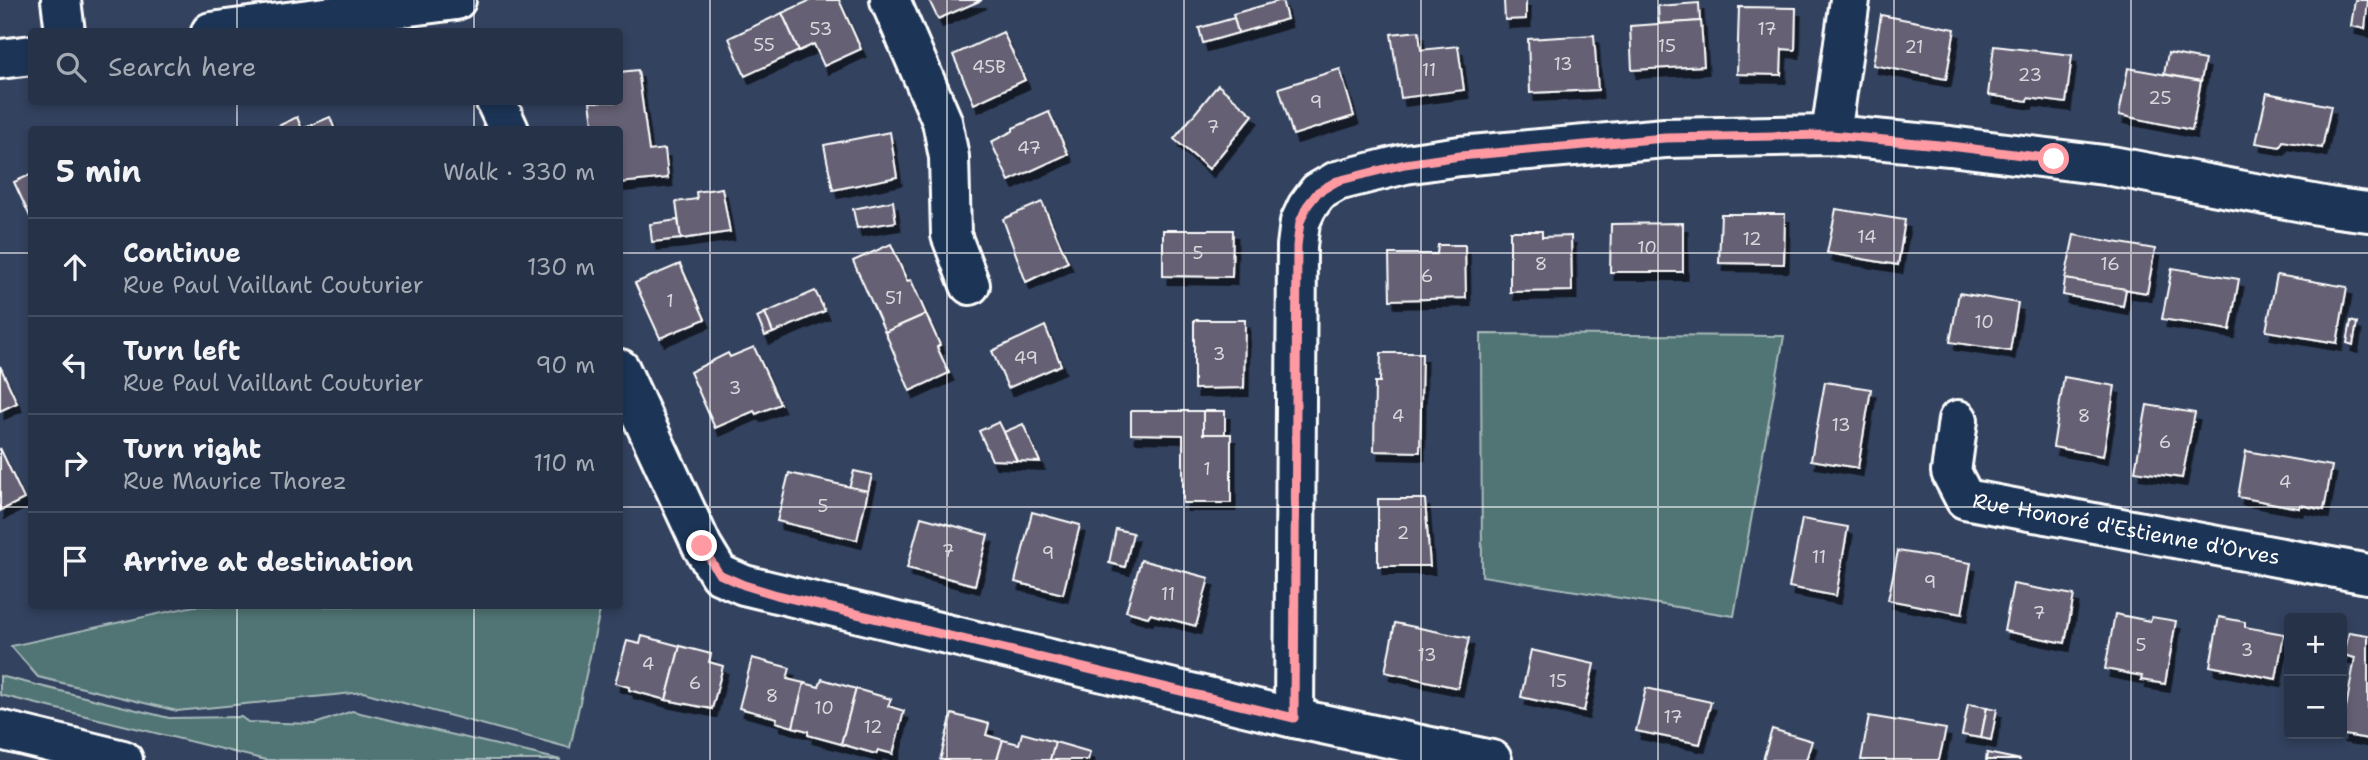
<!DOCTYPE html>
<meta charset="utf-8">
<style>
:root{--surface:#263247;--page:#2e3a4e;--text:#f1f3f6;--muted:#a4aab4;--line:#424d60}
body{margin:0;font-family:"Shantell Sans",sans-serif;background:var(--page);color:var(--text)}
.controls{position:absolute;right:21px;bottom:21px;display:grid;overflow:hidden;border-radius:7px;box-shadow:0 4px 10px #0003}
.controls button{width:63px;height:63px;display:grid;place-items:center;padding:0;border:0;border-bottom:2px solid var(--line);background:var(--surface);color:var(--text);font:35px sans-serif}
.stop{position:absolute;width:21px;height:21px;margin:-16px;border:5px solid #ff9aa2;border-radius:50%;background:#fff}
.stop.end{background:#ff9aa2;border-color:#fff;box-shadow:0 2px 7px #0008}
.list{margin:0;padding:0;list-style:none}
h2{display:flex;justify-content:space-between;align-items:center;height:91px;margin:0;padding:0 28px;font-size:30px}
h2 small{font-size:23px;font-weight:400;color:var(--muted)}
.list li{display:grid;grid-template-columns:46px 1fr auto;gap:21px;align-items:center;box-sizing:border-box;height:98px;padding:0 28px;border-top:2px solid var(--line)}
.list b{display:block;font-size:26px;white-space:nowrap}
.list p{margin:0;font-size:23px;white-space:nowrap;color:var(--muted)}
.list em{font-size:23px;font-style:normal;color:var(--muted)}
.icon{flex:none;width:38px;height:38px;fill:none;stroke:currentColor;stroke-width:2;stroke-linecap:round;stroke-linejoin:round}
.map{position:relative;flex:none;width:2368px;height:760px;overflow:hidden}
.search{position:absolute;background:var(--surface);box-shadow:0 4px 10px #0003;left:28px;top:28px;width:595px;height:77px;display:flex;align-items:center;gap:18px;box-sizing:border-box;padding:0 24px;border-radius:7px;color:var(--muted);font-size:26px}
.panel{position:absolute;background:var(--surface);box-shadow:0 4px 10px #0003;left:28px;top:126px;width:595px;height:483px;border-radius:7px}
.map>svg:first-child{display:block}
</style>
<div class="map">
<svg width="2368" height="760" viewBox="0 0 2368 760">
<defs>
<filter id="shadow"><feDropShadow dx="4.5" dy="8" stdDeviation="0" flood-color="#0009"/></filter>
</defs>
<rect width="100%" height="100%" fill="#33425f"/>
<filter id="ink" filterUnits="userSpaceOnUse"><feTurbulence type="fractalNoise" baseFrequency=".0143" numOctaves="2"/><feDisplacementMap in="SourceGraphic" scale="14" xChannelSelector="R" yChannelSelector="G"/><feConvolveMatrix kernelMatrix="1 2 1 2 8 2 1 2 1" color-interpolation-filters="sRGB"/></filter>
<g filter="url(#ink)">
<g fill="#517475" stroke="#a8baba" stroke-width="2">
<path d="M1481 334 1784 336 1734 616 1482 576Z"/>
<path d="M194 606H601L570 748 363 692 177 711 38 677 11 646Z"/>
<path d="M0 676 169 718 241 717 248 722 315 724 352 711 561 760H266L0 695Z"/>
</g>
<g fill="#656073" stroke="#fff" stroke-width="2" filter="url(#shadow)">
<path d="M811 0H839L861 49 824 66 814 44 799 51 782 13Z"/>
<path d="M929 0H982L938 19Z"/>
<path d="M1282 0 1287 19 1238 33 1233 14Z"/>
<path d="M1504 0H1526V19L1505 20Z"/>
<path d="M2355 0H2368L2365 29 2351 26Z"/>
<path d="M1699 3 1700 21 1659 24 1658 6Z"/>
<path d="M1739 7 1796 8 1795 50 1782 49 1781 75 1737 74Z"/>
<path d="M782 13 799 51 745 76 729 38Z"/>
<path d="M1881 15 1955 29 1946 79 1873 65Z"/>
<path d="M1234 18 1238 33 1203 43 1199 28Z"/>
<path d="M1701 21 1704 66 1632 70 1630 26Z"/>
<path d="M1419 31 1421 50 1458 46 1464 90 1401 98 1391 34Z"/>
<path d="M1003 32 1025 80 974 104 953 55Z"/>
<path d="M1594 35 1598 90 1530 93 1528 39Z"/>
<path d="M1994 46 2072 55 2066 103 2028 98 2027 101 1988 95Z"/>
<path d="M2168 53 2205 60 2201 81 2164 74Z"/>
<path d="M2128 68 2201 81 2192 130 2119 115Z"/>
<path d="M1340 69 1354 116 1293 135 1279 88Z"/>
<path d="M638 70 649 151 665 149 668 178 620 183V130H594L590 102H620V72Z"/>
<path d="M1218 85 1253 115 1209 169 1174 139Z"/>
<path d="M2267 93 2331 106 2322 148 2283 141 2280 147 2256 143Z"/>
<path d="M1049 112 1068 154 1009 181 991 142 1013 131V128Z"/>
<path d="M297 117 302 129 330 117 335 130H270Z"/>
<path d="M890 132 897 177 833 190 824 145Z"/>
<path d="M32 174V221L14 182Z"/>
<path d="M722 188 730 232 681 239 676 202 697 199 696 192Z"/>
<path d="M893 201 896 222 857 228 853 209Z"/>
<path d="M1042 202 1068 262 1026 282 1003 219Z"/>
<path d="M1836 209 1905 220 1898 265 1827 253Z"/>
<path d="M1721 214H1785L1784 264 1719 263Z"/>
<path d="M678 220 681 239 652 242 650 224Z"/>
<path d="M1683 223V272H1610L1611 224Z"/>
<path d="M1163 230H1233L1232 277 1163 276Z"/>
<path d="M1510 231H1542V237L1571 236 1572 291 1510 292Z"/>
<path d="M2074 235 2155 249 2147 293 2065 279Z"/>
<path d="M891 244 907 281 911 280 926 314 885 332 853 261Z"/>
<path d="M1438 245H1465L1466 298 1390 300 1389 254H1437Z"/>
<path d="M680 264 705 319 660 338 635 283Z"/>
<path d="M2172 268 2239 279 2230 330 2162 319Z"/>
<path d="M2277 275 2347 287 2337 343 2266 331Z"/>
<path d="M2065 279 2126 289 2123 306 2063 295Z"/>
<path d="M815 291 825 311 773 333 765 313Z"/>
<path d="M1959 293 2018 303 2010 351 1950 342Z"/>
<path d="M765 313 773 333 765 336 757 317Z"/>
<path d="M926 314 940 345 937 347 949 373 910 391 885 332Z"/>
<path d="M1194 320H1245L1244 388 1194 389Z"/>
<path d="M2351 321 2357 323 2353 345 2347 343Z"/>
<path d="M1045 326 1061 365 1008 388 992 351Z"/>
<path d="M754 347 780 404 756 414 754 411 715 428 690 372 728 353 730 357Z"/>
<path d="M1381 353H1422L1420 452 1374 451 1375 382H1380Z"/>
<path d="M0 366 17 403 0 411Z"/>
<path d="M2064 377 2115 386 2103 456 2053 447Z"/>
<path d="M1825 382 1871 389 1858 468 1811 460Z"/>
<path d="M2147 405 2195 413 2182 478 2135 471Z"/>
<path d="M1131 411H1203V434H1231V503H1183V435L1131 434Z"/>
<rect x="1203" y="411" width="22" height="23"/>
<path d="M999 422 1004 432 1017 461 992 460 979 431Z"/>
<path d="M1023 424 1040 462 1017 461 1004 432Z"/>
<path d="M0 448 24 499 0 511Z"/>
<path d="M2246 451 2332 466 2324 510 2300 505 2299 508 2238 497Z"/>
<path d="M854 471 872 475 868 491 849 488Z"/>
<path d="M789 473 868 491 857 540 777 521Z"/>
<path d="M1378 499H1425L1430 566H1378Z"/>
<path d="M1032 512 1080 525 1063 594 1015 582Z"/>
<path d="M921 517 988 535 975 585 907 568Z"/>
<path d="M1802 519 1848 527 1836 596 1789 587Z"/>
<path d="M1116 529 1133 533 1125 567 1109 563Z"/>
<path d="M1898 551 1971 563 1962 614 1888 600Z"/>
<path d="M1141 560 1209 578 1196 626 1150 614 1148 617 1126 611Z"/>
<path d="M2013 584 2074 595 2065 643 2004 631Z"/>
<path d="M2115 614 2150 621 2152 617 2176 621 2165 684 2141 680 2142 676 2105 669Z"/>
<path d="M2219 617 2245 622V627L2284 634 2276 679 2210 666Z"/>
<path d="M1395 623 1469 638 1458 688 1385 672Z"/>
<path d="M2349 632 2368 635V739L2339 734H2342V713H2345L2355 658 2344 655Z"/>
<path d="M642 636 680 646 666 700 629 690V687L615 683 627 641 640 644Z"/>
<path d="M680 646 711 654 709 662 723 666 712 709 666 700Z"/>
<path d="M1531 650 1594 664 1584 711 1521 697Z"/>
<path d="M752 658 790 668 787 679 804 683 793 727 776 722 777 718 739 708Z"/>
<path d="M822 679 856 689 841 744 808 735V731L793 727 804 683 819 687Z"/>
<path d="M1646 688 1711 702 1700 744 1636 731Z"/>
<path d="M856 689 891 699 888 706 904 711 893 754 878 750 876 754 841 744Z"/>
<path d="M1968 704 1987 707 1981 738 1962 735Z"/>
<path d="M1987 707 1997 709 1991 740 1981 738Z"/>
<path d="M952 714 989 724 986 735 1003 740 997 760H940Z"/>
<path d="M1869 716 1946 729 1939 760H1861Z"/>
<path d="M1772 729 1812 741 1806 760H1763Z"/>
<path d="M1022 733 1055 742 1050 760H997L1003 740 1019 744Z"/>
<path d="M1055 742 1090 752 1088 760H1050Z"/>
<path d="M1987 753 2021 760H1986Z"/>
</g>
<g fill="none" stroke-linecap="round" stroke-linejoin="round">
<defs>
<g id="minor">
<path d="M61 0 65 32"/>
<path d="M890 0 942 121 949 157 951 235 970 285"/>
<path d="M211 32 456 0"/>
<path d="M0 59 32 55"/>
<path d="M496 102 509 130"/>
<path d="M1831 135 1850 0"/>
<path d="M620 369 702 546 719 574 744 585 1294 718 1492 760"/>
<path id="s1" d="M1958 420 1951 472 1965 499 2368 574"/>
<path d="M1294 718 1297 246 1300 222 1307 207 1318 192 1337 181 1405 164 1460 156 1665 138 1831 135 1950 146 2112 166 2329 207 2368 212"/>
</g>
<path id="major" d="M0 730 123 760"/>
</defs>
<use href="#minor" stroke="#fff" stroke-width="44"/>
<use href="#major" stroke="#fff" stroke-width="44"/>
<use href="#minor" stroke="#1d3557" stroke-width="38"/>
<use href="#major" stroke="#1d3557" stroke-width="38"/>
</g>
</g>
<g fill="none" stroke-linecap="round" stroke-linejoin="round" filter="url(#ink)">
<path stroke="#ff9aa2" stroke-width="9" d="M702 546 719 574 744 585 777 595 1294 718 1297 246 1300 222 1307 206 1318 192 1337 181 1405 164 1460 156 1665 138 1831 135 1950 146 2054 159"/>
</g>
<path fill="none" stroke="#fff" stroke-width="2" stroke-opacity="0.55" d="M237 0V32M474 0V32M710 0V760M947 0V760M1184 0V760M1421 0V760M1658 0V760M1894 0V760M2131 0V760M237 102V130M474 102V130M0 253H32M620 253H2368M0 507H32M620 507H2368M237 606V760M474 606V760"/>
<g text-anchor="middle" stroke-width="7" stroke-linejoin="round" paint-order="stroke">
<g font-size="18" fill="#d8d7dc">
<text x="821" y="35">53</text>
<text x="1767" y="35">17</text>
<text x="764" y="51">55</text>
<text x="1667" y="52">15</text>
<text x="1914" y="53">21</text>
<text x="1563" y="70">13</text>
<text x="989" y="73">45B</text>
<text x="1429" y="76">11</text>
<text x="2030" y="81">23</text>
<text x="2160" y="104">25</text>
<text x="1316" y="108">9</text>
<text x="1213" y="133">7</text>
<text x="1029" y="154">47</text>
<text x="1867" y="243">14</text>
<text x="1752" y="245">12</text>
<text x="1647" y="254">10</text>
<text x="1198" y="259">5</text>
<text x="1541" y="270">8</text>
<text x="2110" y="270">16</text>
<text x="1427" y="282">6</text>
<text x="894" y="304">51</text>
<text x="670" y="307">1</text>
<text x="1984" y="328">10</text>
<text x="1219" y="360">3</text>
<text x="1026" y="364">49</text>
<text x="735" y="394">3</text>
<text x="1398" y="422">4</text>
<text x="2084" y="422">8</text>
<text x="1841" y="431">13</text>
<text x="2165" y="448">6</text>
<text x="1207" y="475">1</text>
<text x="2285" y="488">4</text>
<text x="823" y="512">5</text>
<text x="1403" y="539">2</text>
<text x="948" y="557">7</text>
<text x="1048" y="559">9</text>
<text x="1819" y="563">11</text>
<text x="1930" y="588">9</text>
<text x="1168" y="600">11</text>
<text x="2039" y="619">7</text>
<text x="2141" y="651">5</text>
<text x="2247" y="656">3</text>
<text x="1427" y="661">13</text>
<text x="648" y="670">4</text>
<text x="1558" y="687">15</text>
<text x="695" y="689">6</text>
<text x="772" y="702">8</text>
<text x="824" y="714">10</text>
<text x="1673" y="723">17</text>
<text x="873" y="733">12</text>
</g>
<g font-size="21" fill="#fff" stroke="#1d3557">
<text dy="7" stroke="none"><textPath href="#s1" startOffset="247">Rue Honoré d'Estienne d'Orves</textPath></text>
</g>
</g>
</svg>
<div class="controls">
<button>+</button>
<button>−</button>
</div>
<div class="stop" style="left:2054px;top:159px"></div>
<div class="stop end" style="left:702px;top:546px"></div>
<div class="search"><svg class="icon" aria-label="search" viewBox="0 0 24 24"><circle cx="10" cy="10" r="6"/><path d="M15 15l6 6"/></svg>Search here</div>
<section class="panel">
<h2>5 min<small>Walk · 330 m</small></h2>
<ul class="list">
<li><svg class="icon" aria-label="ahead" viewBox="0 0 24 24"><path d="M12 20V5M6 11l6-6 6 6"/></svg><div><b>Continue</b><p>Rue Paul Vaillant Couturier</p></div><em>130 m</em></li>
<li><svg class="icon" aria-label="left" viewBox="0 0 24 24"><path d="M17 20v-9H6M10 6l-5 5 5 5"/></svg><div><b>Turn left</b><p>Rue Paul Vaillant Couturier</p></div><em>90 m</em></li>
<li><svg class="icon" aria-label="right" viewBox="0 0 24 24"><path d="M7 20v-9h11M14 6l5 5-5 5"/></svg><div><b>Turn right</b><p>Rue Maurice Thorez</p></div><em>110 m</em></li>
<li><svg class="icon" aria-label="arrive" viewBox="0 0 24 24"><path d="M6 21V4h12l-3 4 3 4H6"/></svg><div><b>Arrive at destination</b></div></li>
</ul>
</section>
</div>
